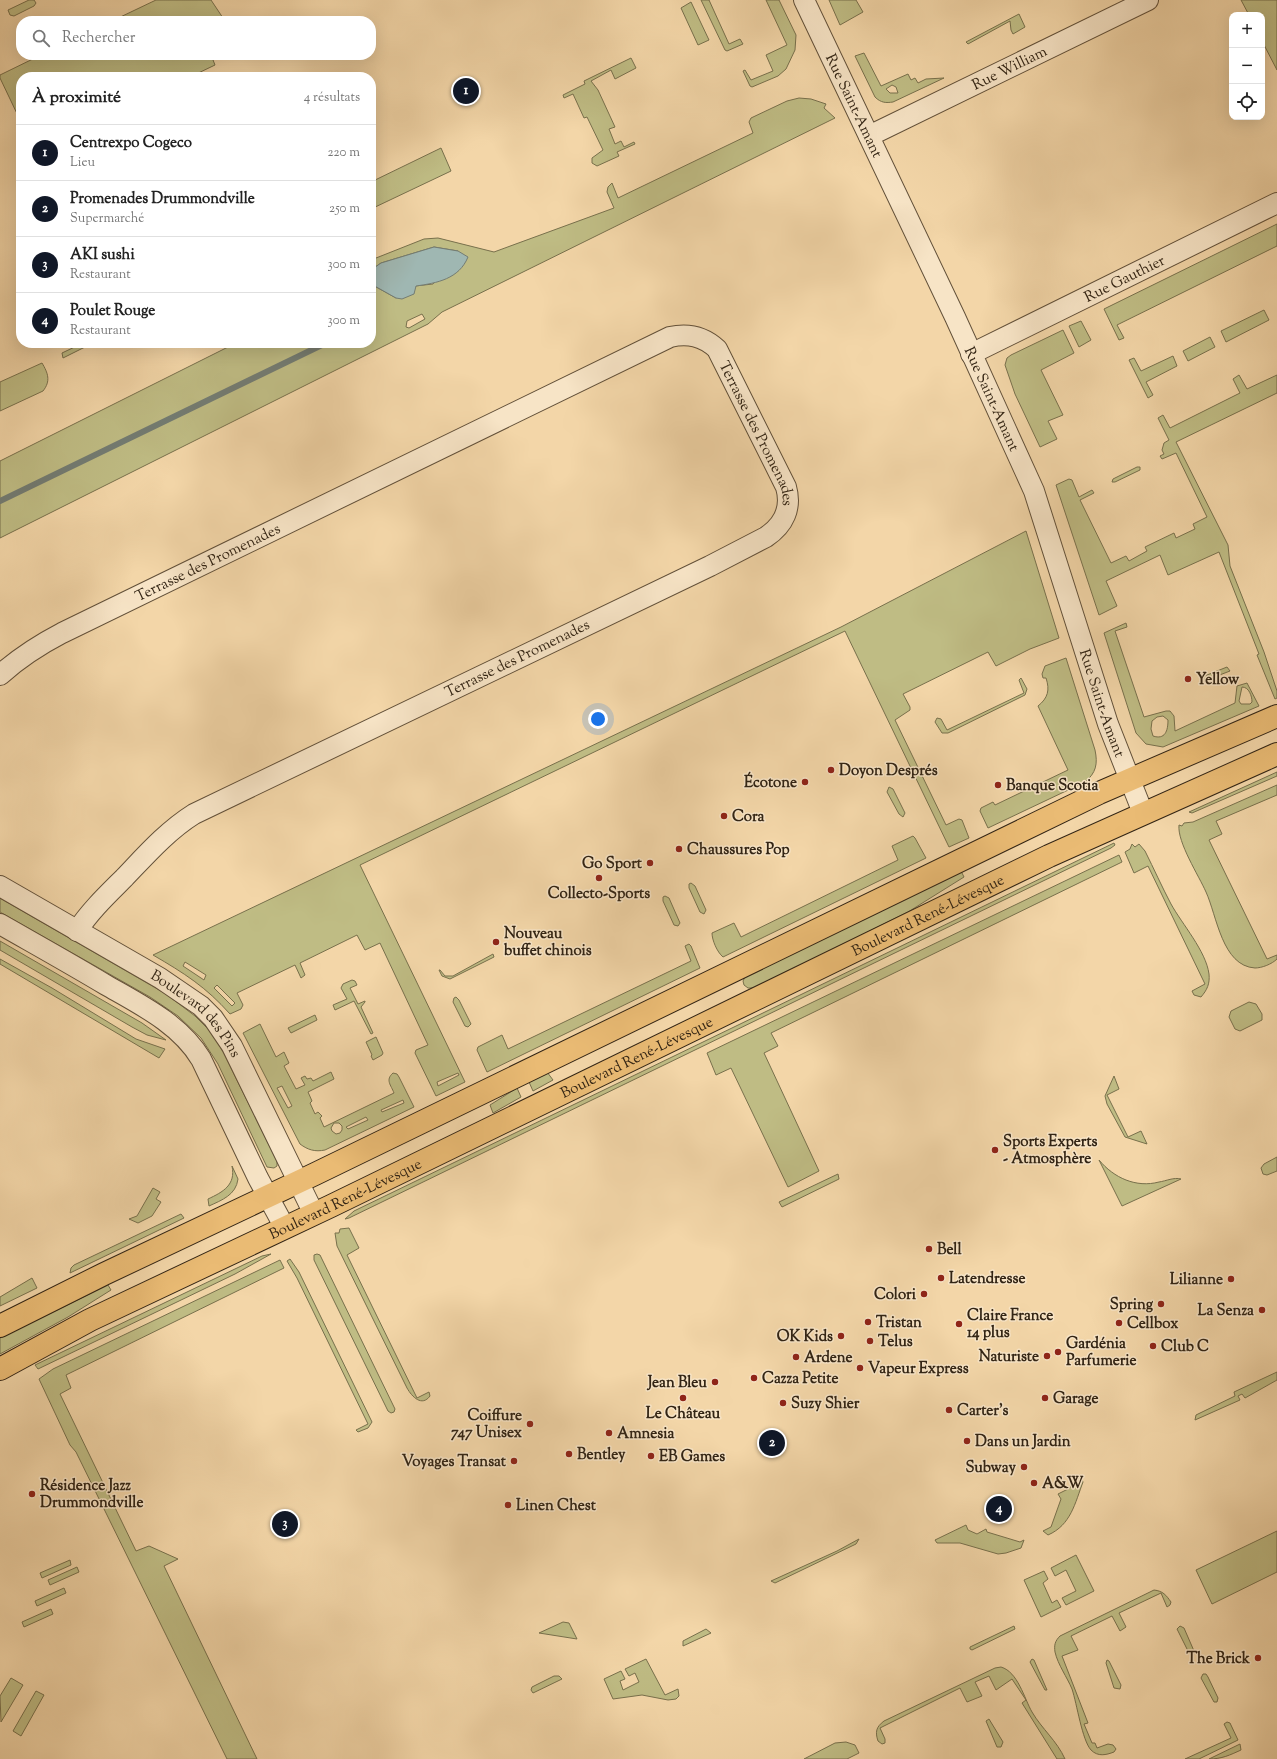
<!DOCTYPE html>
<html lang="fr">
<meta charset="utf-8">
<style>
:root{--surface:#fff;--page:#f6f6f6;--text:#222;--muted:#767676;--line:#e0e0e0;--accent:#111827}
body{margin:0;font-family:"Sorts Mill Goudy",serif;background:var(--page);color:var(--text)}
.controls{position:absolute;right:12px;top:12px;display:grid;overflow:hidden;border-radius:8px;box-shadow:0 4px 16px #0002}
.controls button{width:36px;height:36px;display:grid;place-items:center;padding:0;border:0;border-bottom:1px solid var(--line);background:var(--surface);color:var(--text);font:20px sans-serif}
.you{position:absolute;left:598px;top:719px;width:14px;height:14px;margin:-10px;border:3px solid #fff;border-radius:50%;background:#1a73e8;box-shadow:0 0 0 6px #1a73e833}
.badge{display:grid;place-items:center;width:26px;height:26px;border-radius:50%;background:var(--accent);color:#fff;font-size:13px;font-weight:700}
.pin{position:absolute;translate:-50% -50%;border:2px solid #fff;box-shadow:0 1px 4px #0006}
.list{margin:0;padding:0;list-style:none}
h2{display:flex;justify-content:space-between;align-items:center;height:52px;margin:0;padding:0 16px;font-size:17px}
h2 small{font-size:13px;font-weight:400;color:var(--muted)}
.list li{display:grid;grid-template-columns:26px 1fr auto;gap:12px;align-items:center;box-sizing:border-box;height:56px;padding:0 16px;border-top:1px solid var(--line)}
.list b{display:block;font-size:15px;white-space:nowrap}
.list p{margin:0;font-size:13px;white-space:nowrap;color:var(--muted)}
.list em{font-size:13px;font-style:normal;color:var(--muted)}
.icon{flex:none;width:22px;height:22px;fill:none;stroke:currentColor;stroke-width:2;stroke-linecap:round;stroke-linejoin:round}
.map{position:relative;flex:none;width:1277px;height:1759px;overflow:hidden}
.search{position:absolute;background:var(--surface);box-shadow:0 4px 16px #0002;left:16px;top:16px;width:360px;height:44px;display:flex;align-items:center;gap:10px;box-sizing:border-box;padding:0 14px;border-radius:16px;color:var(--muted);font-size:15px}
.panel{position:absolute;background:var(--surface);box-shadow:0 4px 16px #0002;left:16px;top:72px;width:360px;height:276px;border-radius:16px}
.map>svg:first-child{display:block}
</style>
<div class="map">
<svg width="1277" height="1759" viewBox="0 0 1277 1759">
<rect width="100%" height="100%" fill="#f3d6a8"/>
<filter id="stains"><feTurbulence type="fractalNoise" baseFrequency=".005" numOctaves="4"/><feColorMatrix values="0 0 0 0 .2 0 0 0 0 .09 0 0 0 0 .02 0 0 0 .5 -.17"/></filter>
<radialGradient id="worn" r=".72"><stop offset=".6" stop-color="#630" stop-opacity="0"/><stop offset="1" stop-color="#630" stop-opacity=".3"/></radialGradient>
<g fill="#bfbc84" stroke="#78704c" fill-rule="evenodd">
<path d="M29 0H34L36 3 34 6 14 16 10 15 8 10Z"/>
<path d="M156 0H211L225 21H112Z"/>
<path d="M701 0H709L729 44 740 39 743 44 727 51 725 50Z"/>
<path d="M766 0H779L796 35 795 50 786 69 778 76 752 87 750 86 743 71 745 70 751 80 773 71 766 55 787 45Z"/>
<path d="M829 0H856L863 12 840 25Z"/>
<path d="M1241 0H1277V70L1262 41V15H1249Z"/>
<path d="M691 2 709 40 698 45 681 8Z"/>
<path d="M1019 14 1025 27 1013 34 1011 30 1010 21 968 44 966 42Z"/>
<path d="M864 53 881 86 908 74 911 80 915 78 918 83 926 79 944 78 893 102C886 103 881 103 875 97L855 56ZM892 85 896 87 898 93H890L886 89Z"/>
<path d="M41 55H223L213 60 215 65 190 77H21V122L0 78V75Z"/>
<path d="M631 58 636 68 615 79 611 70 591 81 598 90 615 127 609 129 615 144 621 141 624 147 634 142 635 144 617 152 619 156 597 166 592 163V158L603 150 587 117 584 118 573 94 564 98 563 95 585 84 584 81Z"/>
<path d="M799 98 811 99 826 104 824 108 835 118 442 312 428 324 0 538V461L236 343H371V284L396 298 415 286 433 284 458 251 434 247 381 263 371 270V260L424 239 438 238 494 252 614 208 607 192 608 187 612 183 618 198 753 133 749 122 751 118 787 101ZM422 314 425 319 409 328 406 327 407 321Z"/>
<path d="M441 148 451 171 371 209V182Z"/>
<path d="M1277 224V246L1117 325 1124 338 1119 340 1104 309Z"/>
<path d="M1264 310 1269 320 1226 342 1221 331Z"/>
<path d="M1081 321 1091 340 1079 347 1069 326Z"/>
<path d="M1063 330 1074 353 1041 370 1063 415 1048 421 1057 439 1040 447 1015 394 1005 365 1007 358 1011 355Z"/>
<path d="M1210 337 1215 347 1188 361 1183 351Z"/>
<path d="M83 343H93L63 358 62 353Z"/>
<path d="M1173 356 1177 366 1146 382 1153 395 1148 398 1129 360 1134 358 1141 371Z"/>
<path d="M42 363C48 373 51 381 43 391L0 411V382Z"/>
<path d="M1239 375 1247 389 1277 375V393L1176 442 1228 545 1230 566 1264 652 1277 691V698L1275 699 1257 655 1259 654 1219 552 1168 575 1160 555 1106 581 1117 606 1099 615 1056 485 1069 479 1072 480 1079 497 1092 490 1094 493 1080 500 1111 563 1126 556 1129 561 1147 551 1145 547 1174 533 1176 538 1195 529 1193 524 1207 517 1176 453 1162 459 1160 456 1164 454 1162 450 1164 443 1169 440 1158 418 1163 415 1170 428 1240 393 1233 379Z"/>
<path d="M1137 467H1140V470L1115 482H1112L1113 479Z"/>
<path d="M1026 531 1059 638 1030 649 996 666 988 652 903 694 910 707V710L895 720 946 825 959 819 962 820 969 838 949 847 845 631 360 865 465 1082 436 1096 415 1053 416 1050 428 1045 380 943 365 950 357 935 300 963 305 975 301 978 295 965 237 993 243 1005 241 1009 230 1014C206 987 184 973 153 955L841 627ZM185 962 206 975 204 980 183 966ZM217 985 235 1003 232 1006 214 988ZM458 1073 459 1075 438 1086 437 1082Z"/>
<path d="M1126 623 1127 627 1115 631 1144 717 1166 711H1170L1174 716 1175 731 1235 703 1237 686 1247 683 1259 706 1163 747 1146 744 1136 733 1104 633ZM1242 687C1249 687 1252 696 1252 702L1250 704H1241L1239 701ZM1163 716 1168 720C1168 731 1165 740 1153 736L1151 729 1152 721 1157 717Z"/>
<path d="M1066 658 1095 750C1098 764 1096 773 1085 782L988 828 980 811 981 808 993 802 995 805 1068 770 1038 706C1048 698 1050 690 1046 678H1043L1042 674 1045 666Z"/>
<path d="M1227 667 1230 671 1204 681 1202 677Z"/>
<path d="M1021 678 1027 689 1025 695 948 733H942L935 722 937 718 941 719 947 730 1024 693 1019 680Z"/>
<path d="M1277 772V776L1192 813 1189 812Z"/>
<path d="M1277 785V795L1216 821 1222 834 1209 840 1267 959 1277 955V959C1272 964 1262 968 1255 968 1222 966 1217 916 1206 892 1199 876 1177 842 1179 825L1182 826 1184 823 1193 822Z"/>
<path d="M889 787 893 789 905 813 903 817 899 814 887 792Z"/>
<path d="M913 836 915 838 926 858 723 957C717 952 712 940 712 933L734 923 741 937 898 860 892 846Z"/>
<path d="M1114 843 1115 845 1111 848 349 1218 345 1219 354 1211Z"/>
<path d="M1132 844 1135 847 1139 844 1145 851C1154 869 1162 887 1171 904 1182 924 1206 951 1209 974 1210 984 1207 990 1201 997L1194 995 1192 991 1205 984 1148 866 1134 873 1125 852 1130 849Z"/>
<path d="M1119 855 1122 862 771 1033 778 1046 764 1053 819 1171 788 1187 731 1068 716 1075 707 1053Z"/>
<path d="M961 871 964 877 908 912 754 988H748L744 985 743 981 746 975Z"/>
<path d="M691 883 695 886 706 910 704 914 700 912 689 888V884Z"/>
<path d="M665 896 669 898 680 923 678 926 674 925 663 901V897Z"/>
<path d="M0 898 166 994 195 1016 211 1032 221 1048 277 1161V1166L274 1168 267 1167 218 1064 201 1038 178 1016 150 997 0 912Z"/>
<path d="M0 941 142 1023 166 1040 147 1035 132 1027 0 950Z"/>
<path d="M689 944 691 946 700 968 487 1072 477 1050 478 1047 502 1035 508 1049 691 961 685 946Z"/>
<path d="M493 954 494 957 450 979 442 976 439 970H440L445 976H453Z"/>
<path d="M0 959 52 988 136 1039 165 1049 159 1058 0 964Z"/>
<path d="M352 980 355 981 357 985 350 988 358 1004 365 1001V1002L361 1007 373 1033 371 1034 354 1001 335 1010 333 1005 347 999 341 988 343 984Z"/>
<path d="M456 997 459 1000 471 1024 468 1027 465 1026 453 1002 454 998Z"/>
<path d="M1249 1002 1256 1004 1262 1014V1020L1240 1031 1235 1029 1229 1017 1231 1011Z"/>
<path d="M315 1015 317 1020 291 1033 288 1028Z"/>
<path d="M260 1024 276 1057 284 1052 289 1063 284 1066 296 1089 305 1085 301 1078 305 1076 307 1079 311 1078 313 1081 331 1072 334 1079 308 1092 312 1101 310 1103 315 1114 318 1112 322 1116 320 1118 324 1127 394 1093C391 1085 385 1080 393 1073L397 1074 399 1077 414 1107 325 1150C315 1152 308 1150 300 1144L243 1033ZM282 1086 292 1106 288 1108 277 1088ZM403 1100 404 1103 382 1112 381 1110ZM366 1117 368 1120 348 1129 346 1127ZM334 1123H339L342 1126V1130L340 1133 336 1134 332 1131 331 1128Z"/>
<path d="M376 1037 383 1053 382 1055 373 1060 371 1056 372 1055 366 1042Z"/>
<path d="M547 1072 553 1080 533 1091 529 1082Z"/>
<path d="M1114 1076 1119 1089 1107 1095 1128 1137 1141 1131 1147 1144 1125 1137 1107 1104 1105 1096Z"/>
<path d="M517 1088 521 1097 493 1113 490 1105Z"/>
<path d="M1277 1157V1171L1267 1175 1263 1174 1261 1168 1264 1164Z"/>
<path d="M1099 1160C1114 1178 1136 1188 1159 1182 1166 1181 1174 1177 1181 1179L1122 1206Z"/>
<path d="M232 1166 238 1179C236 1195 222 1200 209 1206L208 1199C223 1192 236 1185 232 1166Z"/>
<path d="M838 1174 839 1179 782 1207 779 1202Z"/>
<path d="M153 1188 160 1192 156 1199 161 1202 152 1216 138 1223 129 1219 137 1216Z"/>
<path d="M181 1214 184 1218 70 1273 71 1268 74 1265Z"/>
<path d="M349 1228 359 1248 347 1255 417 1398 429 1392 430 1396C422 1407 412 1397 407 1388L337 1246 335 1233H339L340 1229Z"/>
<path d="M271 1254 235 1274 38 1369 35 1365 262 1256Z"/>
<path d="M317 1254 320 1255 395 1409 394 1412 391 1413 388 1411 314 1260V1255Z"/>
<path d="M290 1259 299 1272 372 1422 368 1428 358 1432 356 1430 368 1424 297 1278 287 1261Z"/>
<path d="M280 1260 284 1268 66 1375 71 1388 60 1394 136 1551 149 1546 178 1559 164 1566 257 1759H227L76 1452 70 1445 39 1379 53 1369Z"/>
<path d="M32 1278 37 1288 0 1306V1297Z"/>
<path d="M108 1285 111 1290 68 1317 0 1354V1338Z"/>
<path d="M1277 1372V1380L1245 1398 1242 1394 1238 1396 1240 1400 1195 1420 1196 1415 1235 1396 1234 1392Z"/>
<path d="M1080 1475 1083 1482C1075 1503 1071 1525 1048 1535L1043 1531 1051 1527 1061 1499 1058 1494 1070 1488 1072 1483 1071 1479Z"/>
<path d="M966 1525 968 1530 977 1534 986 1529 987 1532 1020 1542 1024 1540 1021 1548 1006 1553 998 1554 960 1543H937L935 1540Z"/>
<path d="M1277 1531V1572L1212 1604 1196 1570Z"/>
<path d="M859 1539 856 1544 775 1583 771 1581 837 1551Z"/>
<path d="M1076 1555 1094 1591 1066 1605 1062 1598 1076 1591 1066 1570 1055 1576 1051 1568Z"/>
<path d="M70 1560 71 1565 42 1578 40 1573Z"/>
<path d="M77 1567 79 1572 50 1585 48 1580Z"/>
<path d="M1044 1571 1048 1579 1043 1583 1052 1603 1057 1600 1061 1607 1041 1617 1024 1580Z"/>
<path d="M64 1588 66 1593 37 1606 35 1601Z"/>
<path d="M1154 1590C1163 1591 1166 1595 1171 1602L1170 1605 1167 1607 1161 1593 1119 1613 1126 1627 1120 1631 1112 1616 1071 1636 1078 1650 1062 1656 1088 1723 1084 1724 1092 1743H1095L1097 1748 1108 1744 1113 1745 1116 1749 1114 1752C1106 1755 1098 1757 1091 1750 1082 1740 1077 1704 1072 1689 1067 1677 1058 1665 1055 1652 1054 1645 1055 1641 1060 1636Z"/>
<path d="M51 1609 53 1614 24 1627 22 1622Z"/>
<path d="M563 1622 569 1623 577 1639 539 1633Z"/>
<path d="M1014 1626 1015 1629 972 1650 970 1649V1647Z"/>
<path d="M1180 1626 1184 1628 1194 1651 1192 1655 1189 1653 1177 1629Z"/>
<path d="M706 1629 711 1633 683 1646V1641Z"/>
<path d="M646 1659 665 1695 678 1689 679 1696 676 1699 668 1700 642 1695 613 1699 604 1679 621 1671 625 1679 620 1681 623 1690 639 1682 635 1673 629 1676 625 1669Z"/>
<path d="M1032 1659 1034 1660 1047 1690H1045L1030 1662Z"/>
<path d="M1107 1660 1109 1661 1121 1685 1120 1689 1114 1688 1106 1663Z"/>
<path d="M1001 1667C1018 1672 1024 1698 1032 1712 1042 1729 1057 1741 1065 1759H1057L1022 1703 1026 1700 1012 1679 996 1690 989 1676 975 1682 982 1696 967 1702 960 1688 880 1728 885 1739V1743L882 1744 878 1741C875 1732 876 1727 884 1721L995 1668Z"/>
<path d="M1203 1674H1206L1208 1677 1218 1698 1217 1702H1214L1201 1678Z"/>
<path d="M554 1676H559L562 1679 533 1693 531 1690 532 1687Z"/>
<path d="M11 1678 23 1685 1 1722 0 1696Z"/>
<path d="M36 1691 44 1695 21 1736 13 1731Z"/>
<path d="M989 1719 1003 1742 1001 1747H997L986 1721Z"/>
<path d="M1227 1722 1230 1723 1238 1740 1199 1759H1185L1231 1738 1224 1724Z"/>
<path d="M846 1742 855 1745 859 1753 847 1759H804L835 1743Z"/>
<path d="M1240 1744 1241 1750C1230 1755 1222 1759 1209 1759Z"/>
</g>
<path fill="#9fb7b2" stroke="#737c73" d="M434 247 458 251 468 257C459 279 437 283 416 286L414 294 402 299 396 298 371 284V270L381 263Z"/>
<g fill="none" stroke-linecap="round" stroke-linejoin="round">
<path stroke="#737c73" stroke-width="6" d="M0 501 326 343"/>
<defs>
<g id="minor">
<path id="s1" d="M804 0 955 317 1034 491 1108 724 1143 813"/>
<path id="s2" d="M869 136 1148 0"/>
<path id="s3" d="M971 354 1277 203"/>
<path id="s4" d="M0 675C19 658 39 645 62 633L670 337C688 333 703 336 717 349L786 487C792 508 784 525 766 537L710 566 194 814C167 831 146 855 124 878 107 895 90 911 77 931"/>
<path id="s5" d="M0 886 160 978 201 1006 213 1018 232 1046 314 1214"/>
<path d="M0 924C35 944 71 964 106 985 141 1005 180 1024 201 1059L258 1178 285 1228"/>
</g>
<g id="major">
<path d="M0 1326 104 1274 315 1174 1099 793 1277 716"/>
<path id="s6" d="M0 1369 90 1320 331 1206 1049 856 1277 754"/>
</g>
</defs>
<use href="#minor" stroke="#625039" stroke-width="22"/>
<use href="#major" stroke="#322414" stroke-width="24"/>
<use href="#minor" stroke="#f7e4c6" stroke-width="20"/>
<use href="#major" stroke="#eabb74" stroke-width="22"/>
</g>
<g fill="#8f2418" stroke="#f7e4c6" stroke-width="1.5">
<circle cx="1188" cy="679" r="4"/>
<circle cx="831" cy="770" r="4"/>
<circle cx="805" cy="782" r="4"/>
<circle cx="998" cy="785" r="4"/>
<circle cx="724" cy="816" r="4"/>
<circle cx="679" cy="849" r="4"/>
<circle cx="650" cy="863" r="4"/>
<circle cx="599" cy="878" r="4"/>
<circle cx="496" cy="942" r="4"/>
<circle cx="995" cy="1150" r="4"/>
<circle cx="929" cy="1249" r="4"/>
<circle cx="941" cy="1278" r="4"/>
<circle cx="1231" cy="1279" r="4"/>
<circle cx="924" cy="1294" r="4"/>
<circle cx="1161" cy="1304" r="4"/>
<circle cx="1262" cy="1310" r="4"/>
<circle cx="868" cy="1322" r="4"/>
<circle cx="1119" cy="1323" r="4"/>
<circle cx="959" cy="1324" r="4"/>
<circle cx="841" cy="1336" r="4"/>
<circle cx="870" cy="1341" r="4"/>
<circle cx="1153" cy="1346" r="4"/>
<circle cx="1058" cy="1352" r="4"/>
<circle cx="1047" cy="1356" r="4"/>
<circle cx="796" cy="1357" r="4"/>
<circle cx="860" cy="1368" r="4"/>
<circle cx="754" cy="1378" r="4"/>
<circle cx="715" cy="1382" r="4"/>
<circle cx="683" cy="1398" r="4"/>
<circle cx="1045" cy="1398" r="4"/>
<circle cx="783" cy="1403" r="4"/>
<circle cx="949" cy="1410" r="4"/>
<circle cx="530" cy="1424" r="4"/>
<circle cx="609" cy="1433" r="4"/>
<circle cx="967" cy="1441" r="4"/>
<circle cx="569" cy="1454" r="4"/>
<circle cx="651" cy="1456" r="4"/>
<circle cx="514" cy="1461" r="4"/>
<circle cx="1024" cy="1467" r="4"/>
<circle cx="1034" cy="1483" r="4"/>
<circle cx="32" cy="1494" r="4"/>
<circle cx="508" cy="1505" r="4"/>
<circle cx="1258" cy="1658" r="4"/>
</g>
<g text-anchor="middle" stroke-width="3" stroke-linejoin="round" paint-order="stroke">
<g font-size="15" fill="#322414" stroke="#f7e4c6">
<text dy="5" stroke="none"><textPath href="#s2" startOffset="156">Rue William</textPath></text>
<text dy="5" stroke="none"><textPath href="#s1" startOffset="117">Rue Saint-Amant</textPath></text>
<text dy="5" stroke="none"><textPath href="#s3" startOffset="171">Rue Gauthier</textPath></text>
<text dy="5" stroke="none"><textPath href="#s1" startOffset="441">Rue Saint-Amant</textPath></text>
<text dy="5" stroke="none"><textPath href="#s4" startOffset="896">Terrasse des Promenades</textPath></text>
<text dy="5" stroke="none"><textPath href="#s4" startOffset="237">Terrasse des Promenades</textPath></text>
<text transform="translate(517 658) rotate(-26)" y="5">Terrasse des Promenades</text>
<text dy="5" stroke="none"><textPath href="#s1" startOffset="765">Rue Saint-Amant</textPath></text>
<text dy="5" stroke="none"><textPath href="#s6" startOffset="1033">Boulevard René-Lévesque</textPath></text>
<text dy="5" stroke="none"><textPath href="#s5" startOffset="236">Boulevard des Pins</textPath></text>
<text dy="5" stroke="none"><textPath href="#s6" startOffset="709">Boulevard René-Lévesque</textPath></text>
<text dy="5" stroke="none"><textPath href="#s6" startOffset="385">Boulevard René-Lévesque</textPath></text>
</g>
<g font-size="15" font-weight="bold" fill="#322414" stroke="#f7e4c6" text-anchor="start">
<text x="1196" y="684">Yellow</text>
<text x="839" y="775">Doyon Després</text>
<text x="797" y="787" text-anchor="end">Écotone</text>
<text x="1006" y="790">Banque Scotia</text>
<text x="732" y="821">Cora</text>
<text x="687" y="854">Chaussures Pop</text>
<text x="642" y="868" text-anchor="end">Go Sport</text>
<text x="599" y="898" text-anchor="middle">Collecto-Sports</text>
<text x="504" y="938">Nouveau<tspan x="504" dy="17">buffet chinois</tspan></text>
<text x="1003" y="1146">Sports Experts<tspan x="1003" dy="17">- Atmosphère</tspan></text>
<text x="937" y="1254">Bell</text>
<text x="949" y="1283">Latendresse</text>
<text x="1223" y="1284" text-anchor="end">Lilianne</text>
<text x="916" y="1299" text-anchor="end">Colori</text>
<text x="1153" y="1309" text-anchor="end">Spring</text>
<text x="1254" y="1315" text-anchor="end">La Senza</text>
<text x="967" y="1320">Claire France<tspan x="967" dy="17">14 plus</tspan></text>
<text x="876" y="1327">Tristan</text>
<text x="1127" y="1328">Cellbox</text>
<text x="833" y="1341" text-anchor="end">OK Kids</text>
<text x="878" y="1346">Telus</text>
<text x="1066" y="1348">Gardénia<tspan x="1066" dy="17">Parfumerie</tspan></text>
<text x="1161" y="1351">Club C</text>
<text x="1039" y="1361" text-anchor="end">Naturiste</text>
<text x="804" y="1362">Ardene</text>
<text x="868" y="1373">Vapeur Express</text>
<text x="762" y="1383">Cazza Petite</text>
<text x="707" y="1387" text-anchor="end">Jean Bleu</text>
<text x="1053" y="1403">Garage</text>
<text x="791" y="1408">Suzy Shier</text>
<text x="957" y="1415">Carter's</text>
<text x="683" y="1418" text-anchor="middle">Le Château</text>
<text x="522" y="1420" text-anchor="end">Coiffure<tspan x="522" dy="17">747 Unisex</tspan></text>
<text x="617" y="1438">Amnesia</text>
<text x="975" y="1446">Dans un Jardin</text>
<text x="577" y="1459">Bentley</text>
<text x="659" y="1461">EB Games</text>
<text x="506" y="1466" text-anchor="end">Voyages Transat</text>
<text x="1016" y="1472" text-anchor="end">Subway</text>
<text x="1042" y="1488">A&amp;W</text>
<text x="40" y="1490">Résidence Jazz<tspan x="40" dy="17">Drummondville</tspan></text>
<text x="516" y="1510">Linen Chest</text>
<text x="1250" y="1663" text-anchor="end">The Brick</text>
</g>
</g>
<rect width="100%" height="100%" filter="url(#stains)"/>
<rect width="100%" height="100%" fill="url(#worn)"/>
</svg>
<div class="controls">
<button>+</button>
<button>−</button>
<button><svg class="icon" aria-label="locate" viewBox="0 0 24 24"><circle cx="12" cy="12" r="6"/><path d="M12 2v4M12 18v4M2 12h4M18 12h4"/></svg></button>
</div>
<div class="you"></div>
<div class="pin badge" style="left:466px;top:91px">1</div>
<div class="pin badge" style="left:772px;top:1443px">2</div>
<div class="pin badge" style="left:285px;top:1524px">3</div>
<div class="pin badge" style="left:999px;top:1509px">4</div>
<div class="search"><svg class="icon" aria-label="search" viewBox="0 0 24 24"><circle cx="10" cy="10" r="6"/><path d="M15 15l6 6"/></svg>Rechercher</div>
<section class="panel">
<h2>À proximité<small>4 résultats</small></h2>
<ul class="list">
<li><span class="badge">1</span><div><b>Centrexpo Cogeco</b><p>Lieu</p></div><em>220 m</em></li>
<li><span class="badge">2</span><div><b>Promenades Drummondville</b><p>Supermarché</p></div><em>250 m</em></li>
<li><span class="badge">3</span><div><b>AKI sushi</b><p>Restaurant</p></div><em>300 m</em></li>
<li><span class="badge">4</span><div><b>Poulet Rouge</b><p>Restaurant</p></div><em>300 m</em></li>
</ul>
</section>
</div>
